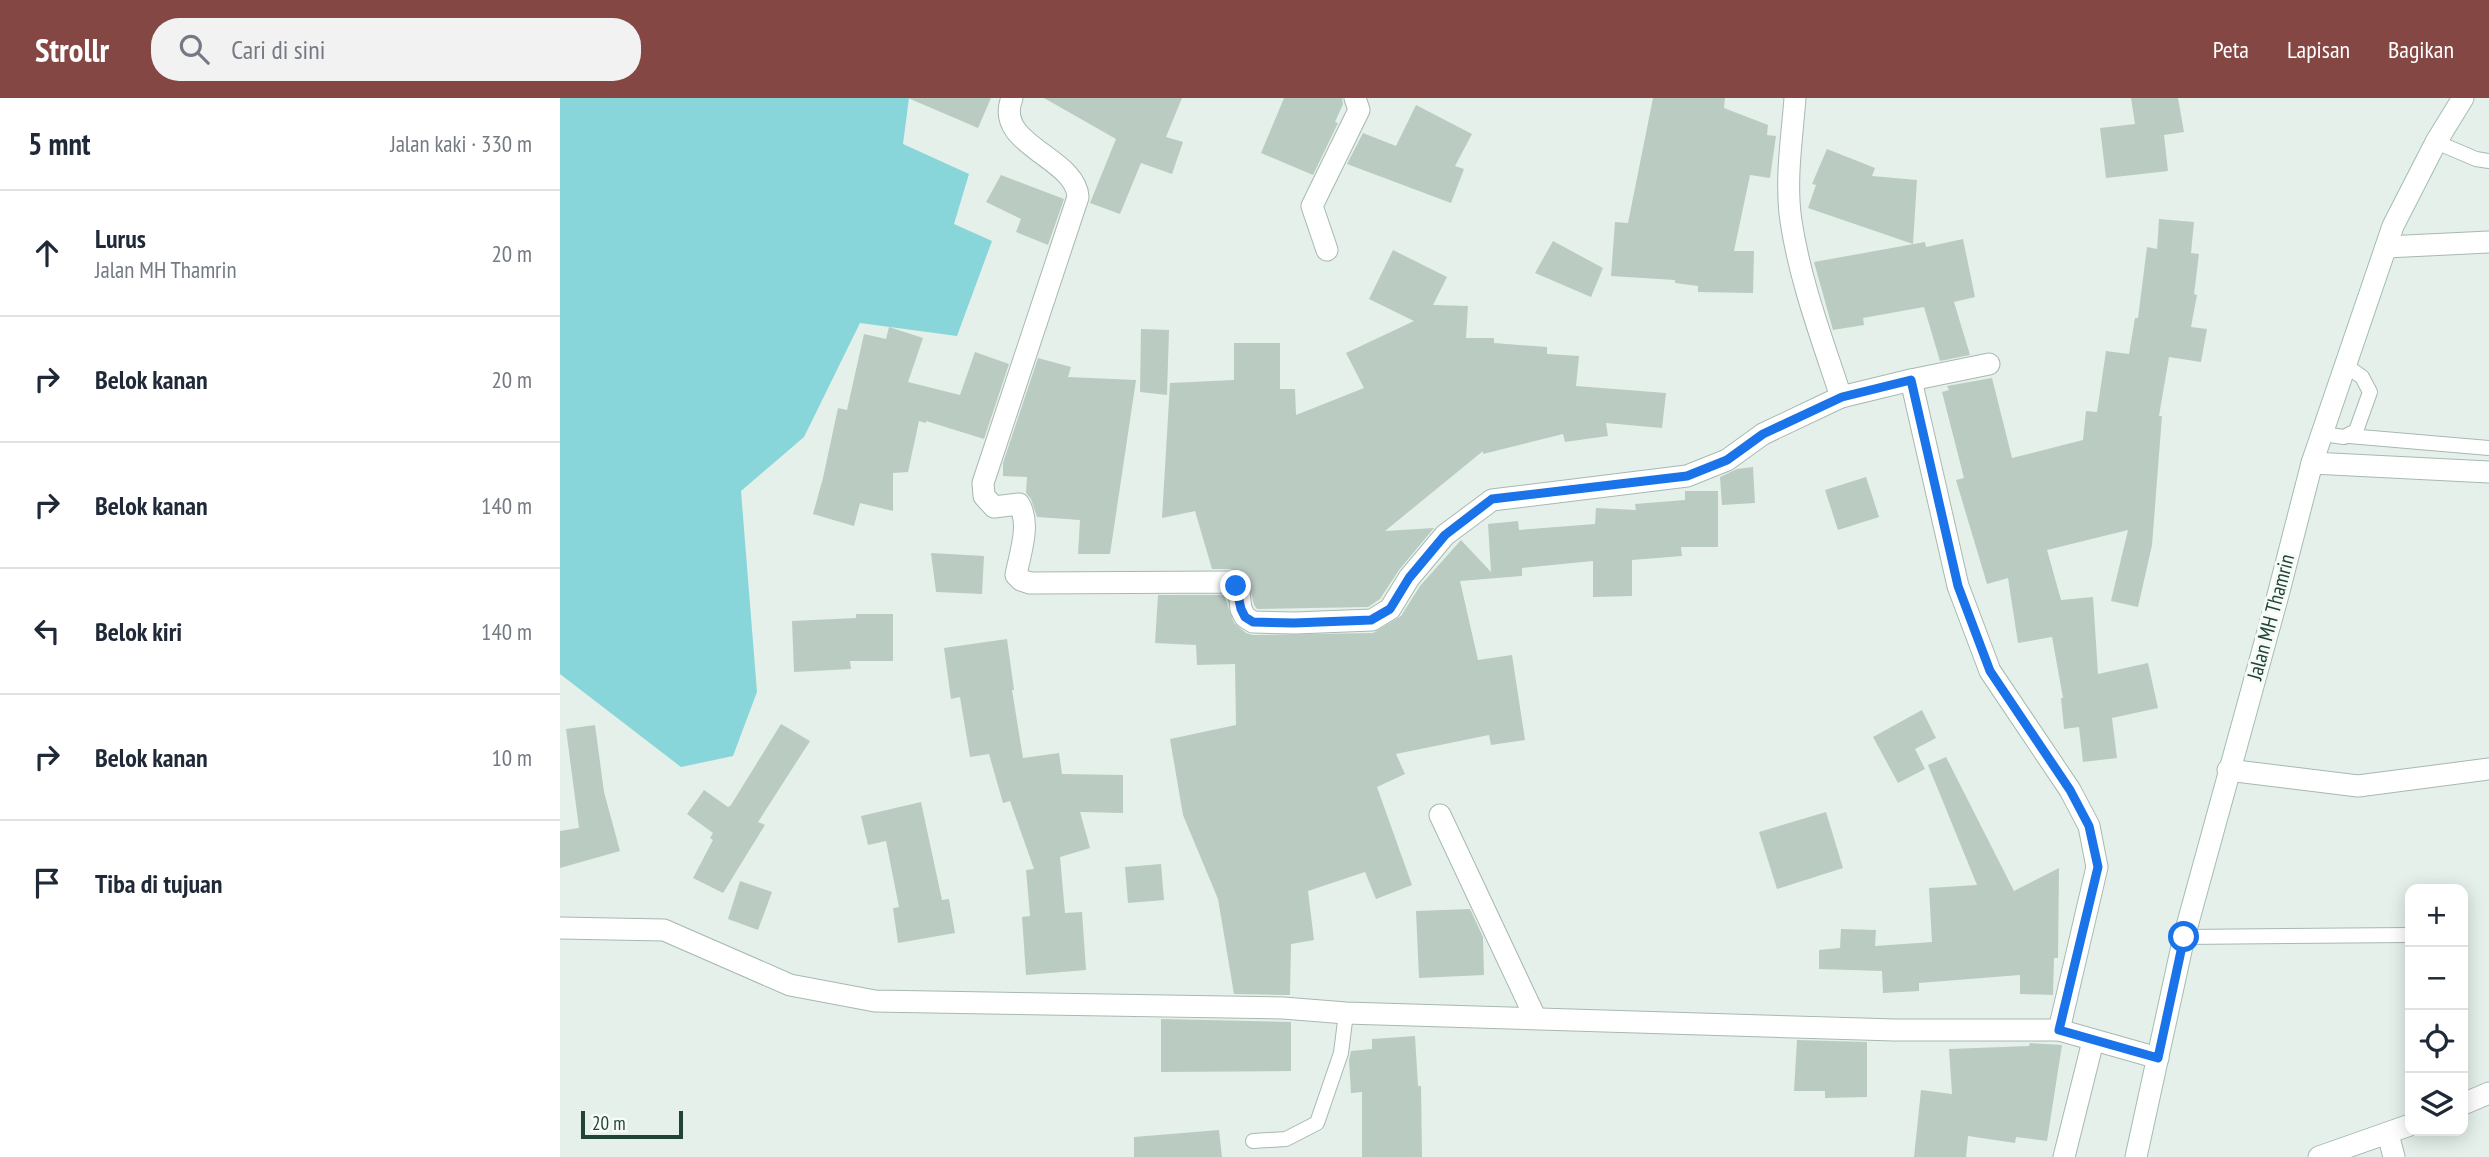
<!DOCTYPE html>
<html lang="id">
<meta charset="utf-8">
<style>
:root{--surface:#fff;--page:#f2f2f3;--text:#1f2937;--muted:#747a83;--line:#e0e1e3;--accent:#844744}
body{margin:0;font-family:"PT Sans Narrow",sans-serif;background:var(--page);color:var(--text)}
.controls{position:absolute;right:21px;bottom:21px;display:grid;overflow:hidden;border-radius:14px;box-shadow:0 4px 18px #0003}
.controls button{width:63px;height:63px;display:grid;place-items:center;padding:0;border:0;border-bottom:2px solid var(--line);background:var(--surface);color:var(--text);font:35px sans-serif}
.scale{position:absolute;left:21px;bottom:18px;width:102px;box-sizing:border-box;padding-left:7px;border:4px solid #214437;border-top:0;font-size:19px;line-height:24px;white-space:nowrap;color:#214437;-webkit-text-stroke:5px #f6fbf8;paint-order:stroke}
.stop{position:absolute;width:21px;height:21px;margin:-16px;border:5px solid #1a73e8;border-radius:50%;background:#fff}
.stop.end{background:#1a73e8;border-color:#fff;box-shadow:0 2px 7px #0008}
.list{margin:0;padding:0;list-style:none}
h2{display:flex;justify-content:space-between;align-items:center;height:91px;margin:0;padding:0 28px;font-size:30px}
h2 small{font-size:23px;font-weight:400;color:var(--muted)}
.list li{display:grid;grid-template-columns:46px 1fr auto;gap:21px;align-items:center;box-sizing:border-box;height:126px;padding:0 28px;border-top:2px solid var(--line)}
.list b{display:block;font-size:26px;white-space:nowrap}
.list p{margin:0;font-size:23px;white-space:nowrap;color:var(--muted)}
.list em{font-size:23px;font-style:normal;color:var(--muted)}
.icon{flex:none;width:38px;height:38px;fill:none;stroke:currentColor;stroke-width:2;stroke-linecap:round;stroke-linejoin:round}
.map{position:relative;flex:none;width:1929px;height:1059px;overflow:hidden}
header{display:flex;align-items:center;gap:42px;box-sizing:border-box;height:98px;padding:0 35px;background:var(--accent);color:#fff}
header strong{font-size:33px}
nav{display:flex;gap:38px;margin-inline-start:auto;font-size:24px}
.search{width:490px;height:63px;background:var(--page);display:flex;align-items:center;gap:18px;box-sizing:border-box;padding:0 24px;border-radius:28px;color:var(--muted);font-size:26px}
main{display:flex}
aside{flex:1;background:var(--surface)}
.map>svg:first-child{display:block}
</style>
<header>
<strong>Strollr</strong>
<div class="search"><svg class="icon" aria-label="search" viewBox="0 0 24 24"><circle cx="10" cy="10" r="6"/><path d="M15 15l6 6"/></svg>Cari di sini</div>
<nav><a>Peta</a><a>Lapisan</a><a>Bagikan</a></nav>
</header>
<main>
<aside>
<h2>5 mnt<small>Jalan kaki · 330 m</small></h2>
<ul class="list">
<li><svg class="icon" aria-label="ahead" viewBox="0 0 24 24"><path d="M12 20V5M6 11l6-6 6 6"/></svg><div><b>Lurus</b><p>Jalan MH Thamrin</p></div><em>20 m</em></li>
<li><svg class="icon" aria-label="right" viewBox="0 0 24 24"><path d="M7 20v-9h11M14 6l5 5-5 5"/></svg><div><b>Belok kanan</b></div><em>20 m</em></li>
<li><svg class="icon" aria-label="right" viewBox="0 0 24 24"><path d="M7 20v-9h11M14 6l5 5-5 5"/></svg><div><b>Belok kanan</b></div><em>140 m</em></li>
<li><svg class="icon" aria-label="left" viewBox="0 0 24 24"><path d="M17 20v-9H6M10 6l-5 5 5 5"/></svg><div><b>Belok kiri</b></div><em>140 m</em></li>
<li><svg class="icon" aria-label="right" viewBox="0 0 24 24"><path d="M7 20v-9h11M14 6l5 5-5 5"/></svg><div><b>Belok kanan</b></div><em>10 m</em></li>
<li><svg class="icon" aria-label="arrive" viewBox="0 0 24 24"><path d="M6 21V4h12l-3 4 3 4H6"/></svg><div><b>Tiba di tujuan</b></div></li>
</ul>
</aside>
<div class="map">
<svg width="1929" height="1059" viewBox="0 0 1929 1059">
<rect width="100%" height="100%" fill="#e5f0ea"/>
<path fill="#88d6da" d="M0 0H349L343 46 409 76 394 126 432 143 397 238 300 225 244 339 181 393 197 594 173 658 121 669 0 576Z"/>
<g fill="#bacbc2">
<path d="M348 0H431L418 30Z"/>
<path d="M484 0H622L606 39 623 44 612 76 581 65 560 116 530 105 556 41Z"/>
<path d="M724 0H782L783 6 775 24 778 25 753 77 701 55Z"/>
<path d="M1093 0H1165L1164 10 1208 27 1207 37 1216 38 1210 80 1190 77 1174 153H1194L1193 195 1138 194V188L1115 185V182L1051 178 1055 124 1068 125Z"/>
<path d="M1571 0H1618L1624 34 1604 37 1608 73 1546 80 1540 30 1575 26Z"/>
<path d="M856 7 912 36 895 68 904 71 891 105 787 66 803 35 836 48Z"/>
<path d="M1267 51 1315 70 1312 78 1357 82 1353 146 1248 110 1256 87 1252 86Z"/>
<path d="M441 77 504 101 488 147 456 134 461 121 426 104Z"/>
<path d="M1599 121 1634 124 1631 155 1639 156 1634 196 1637 197 1631 229 1647 231 1641 264 1609 259 1599 318H1602L1592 447 1578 509 1551 503 1568 432 1487 452 1501 502 1533 499 1538 576 1588 565 1598 610 1552 620 1557 660 1523 664 1519 629 1504 631 1501 600H1503L1492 539 1458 545 1448 480 1427 486 1396 382 1404 380 1382 294 1389 292 1387 288 1432 280 1452 360 1523 342 1526 313 1537 314 1546 253 1569 256 1575 220H1578L1587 149 1597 151Z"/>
<path d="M1403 141 1415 199 1394 204 1410 257 1380 263 1364 209 1303 220 1304 227 1273 232 1254 164 1365 144 1366 149Z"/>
<path d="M993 143 1043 170 1031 199 975 175Z"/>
<path d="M833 152 887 179 873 207 908 208 906 240H934V245L987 249V256L1019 258 1016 288 1106 295 1102 330 1046 325 1048 338 1005 344 1003 336 923 356V353L825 433 874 430 839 472 820 501 808 509 697 511 694 507 689 486 679 475 670 471H652L635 413 602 420 610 285 674 282V245H720V291H735L736 317 804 290 786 255 854 223 809 201Z"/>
<path d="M329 229 363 240 348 284 400 297 415 254 449 266 424 341 366 323V325L359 323 348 374 333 375V413L300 405 294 428 253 416 263 380 278 310 287 312 304 236 326 241Z"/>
<path d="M581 231 609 232 607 297 580 294Z"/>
<path d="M478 260 511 269 508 279 576 282 550 456H518L520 422 477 419 471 401 466 395 467 379 443 378V365Z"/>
<path d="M1193 369 1195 405 1162 407 1160 379 1177 371Z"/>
<path d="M1306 379 1319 419 1278 432 1265 392Z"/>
<path d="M1125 393H1158V449H1121L1122 458 1072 462V498L1033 499V463L962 470V478L900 483 918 562 952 557 965 642 931 647 929 637 836 656 845 676 817 689 852 787 816 801 805 774 748 793 754 842 731 846 730 897 674 896 658 801 623 717 610 641 676 627 675 566 637 567 636 547 595 545 598 497H664L674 525 686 535 693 537 813 535 841 518 860 488 901 442 931 474 928 426 958 423 959 432 1035 426 1036 410 1076 412 1075 406 1125 402Z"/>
<path d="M371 455 424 458 422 496 376 494Z"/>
<path d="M296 516H333V563H290L291 571 234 574 232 523 296 520Z"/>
<path d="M447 541 454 592H452L463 660 499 655 502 676 563 677V715L520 714 530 750 500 759 505 815 522 814 526 872 466 877 462 819 470 818 466 772 474 771 450 703 443 705 429 656 410 659 400 599 391 601 384 550Z"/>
<path d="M1362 612 1376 640 1355 651 1365 671 1338 685 1313 639Z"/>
<path d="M221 626 250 643 198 724 205 727 163 795 133 780 153 742 150 740 153 735 127 716 144 692 168 709 171 707Z"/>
<path d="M35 627 44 694 60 753 0 770V733L19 730 6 631Z"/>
<path d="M1386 659 1454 793 1499 770 1498 860H1494L1493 897 1460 896V877L1359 885V893L1323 895 1322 873 1259 871V852L1280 850 1281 831 1316 832 1315 848 1372 844 1369 790 1417 787 1368 667Z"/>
<path d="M361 704 382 802 389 801 395 835 338 845 333 810 339 809 326 743 308 747 301 718Z"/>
<path d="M1266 714 1283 770 1217 791 1199 734Z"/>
<path d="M601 766 604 802 568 805 565 769Z"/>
<path d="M180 783 212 794 198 832 168 821Z"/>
<path d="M910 811 923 839 924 877 859 880 856 813Z"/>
<path d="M601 921 731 924V973L601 974Z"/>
<path d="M855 938 858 988H861L862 1059H802V994L791 995 789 962 791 953 812 951V941Z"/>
<path d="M1237 942 1307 944V999L1265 1000V993H1234Z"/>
<path d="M1470 945 1502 947 1487 1043 1456 1039 1455 1045 1408 1038 1406 1059H1354L1361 992 1392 996 1389 951 1469 948Z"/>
<path d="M659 1032 662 1059H574V1039Z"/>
</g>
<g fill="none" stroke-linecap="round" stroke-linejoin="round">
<defs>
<g id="lane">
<path d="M1876 44 1916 61 1929 63"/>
<path d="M1762 336 1784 339 1796 333 1810 294 1802 279 1785 267"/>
<path d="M1789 338 1929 350"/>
<path d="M1624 839 1850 837"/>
<path d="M693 1043 726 1041 757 1025 781 955 786 915"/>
</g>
<g id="street">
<path d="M452 0C433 47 516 59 518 99L423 385 424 398 434 409 459 406C471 426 460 455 456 477L461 482 470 485 670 484 679 494 681 511 685 519 693 524 735 525 812 522 830 511 849 480 885 437 932 402 1127 378 1167 362 1203 336 1281 299"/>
<path d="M1235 0C1232 40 1225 83 1231 123 1240 183 1262 241 1281 299L1351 282 1398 488 1430 573 1510 692 1529 728 1537 769 1499 932"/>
<path d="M1826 149 1929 144"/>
<path d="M767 152 752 108 799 12 795 0"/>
<path d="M1351 282 1429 266"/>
<path d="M1752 365 1929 374"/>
<path d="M1668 672 1798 688 1929 671"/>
<path d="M880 717 975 919"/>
<path d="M0 830 104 832 230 887 315 903 723 910 786 915 1334 932H1499L1598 960"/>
<path d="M1903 1006 1929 995"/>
<path d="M1828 1036 1834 1059"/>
<path d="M1504 1059 1533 943"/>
<path d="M1759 1059 1850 1027"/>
</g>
<path id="secondary" d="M1576 1059 1624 839 1718 497 1752 365 1833 128 1876 44 1903 0"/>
</defs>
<use href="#lane" stroke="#a6b9b1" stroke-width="16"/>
<use href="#street" stroke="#a6b9b1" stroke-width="23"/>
<use href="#secondary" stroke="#a2bdb0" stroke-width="23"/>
<use href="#lane" stroke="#fff" stroke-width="14"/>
<use href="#street" stroke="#fff" stroke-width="21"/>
<use href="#secondary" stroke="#fff" stroke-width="21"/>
</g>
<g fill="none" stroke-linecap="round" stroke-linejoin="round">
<path stroke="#1a73e8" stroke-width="9" d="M676 488 681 511 685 519 693 524 734 525 811 522 830 511 849 480 885 437 932 401 1127 378 1167 362 1203 336 1282 299 1351 282 1398 488 1430 573 1510 692 1529 728 1538 769 1499 932 1598 960 1624 839"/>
</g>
<g text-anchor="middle" stroke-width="6" stroke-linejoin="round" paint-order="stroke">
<g font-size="21" fill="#214437" stroke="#f6fbf8">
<text transform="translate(1711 519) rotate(-75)" y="7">Jalan MH Thamrin</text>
</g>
</g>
</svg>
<div class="controls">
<button>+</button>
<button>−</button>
<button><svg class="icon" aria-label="locate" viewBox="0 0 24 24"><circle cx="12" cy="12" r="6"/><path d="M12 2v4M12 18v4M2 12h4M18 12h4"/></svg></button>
<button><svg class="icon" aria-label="layers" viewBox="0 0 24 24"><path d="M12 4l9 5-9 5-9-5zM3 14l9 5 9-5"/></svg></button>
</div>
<div class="scale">20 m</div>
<div class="stop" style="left:1624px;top:839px"></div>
<div class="stop end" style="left:676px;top:488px"></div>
</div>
</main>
